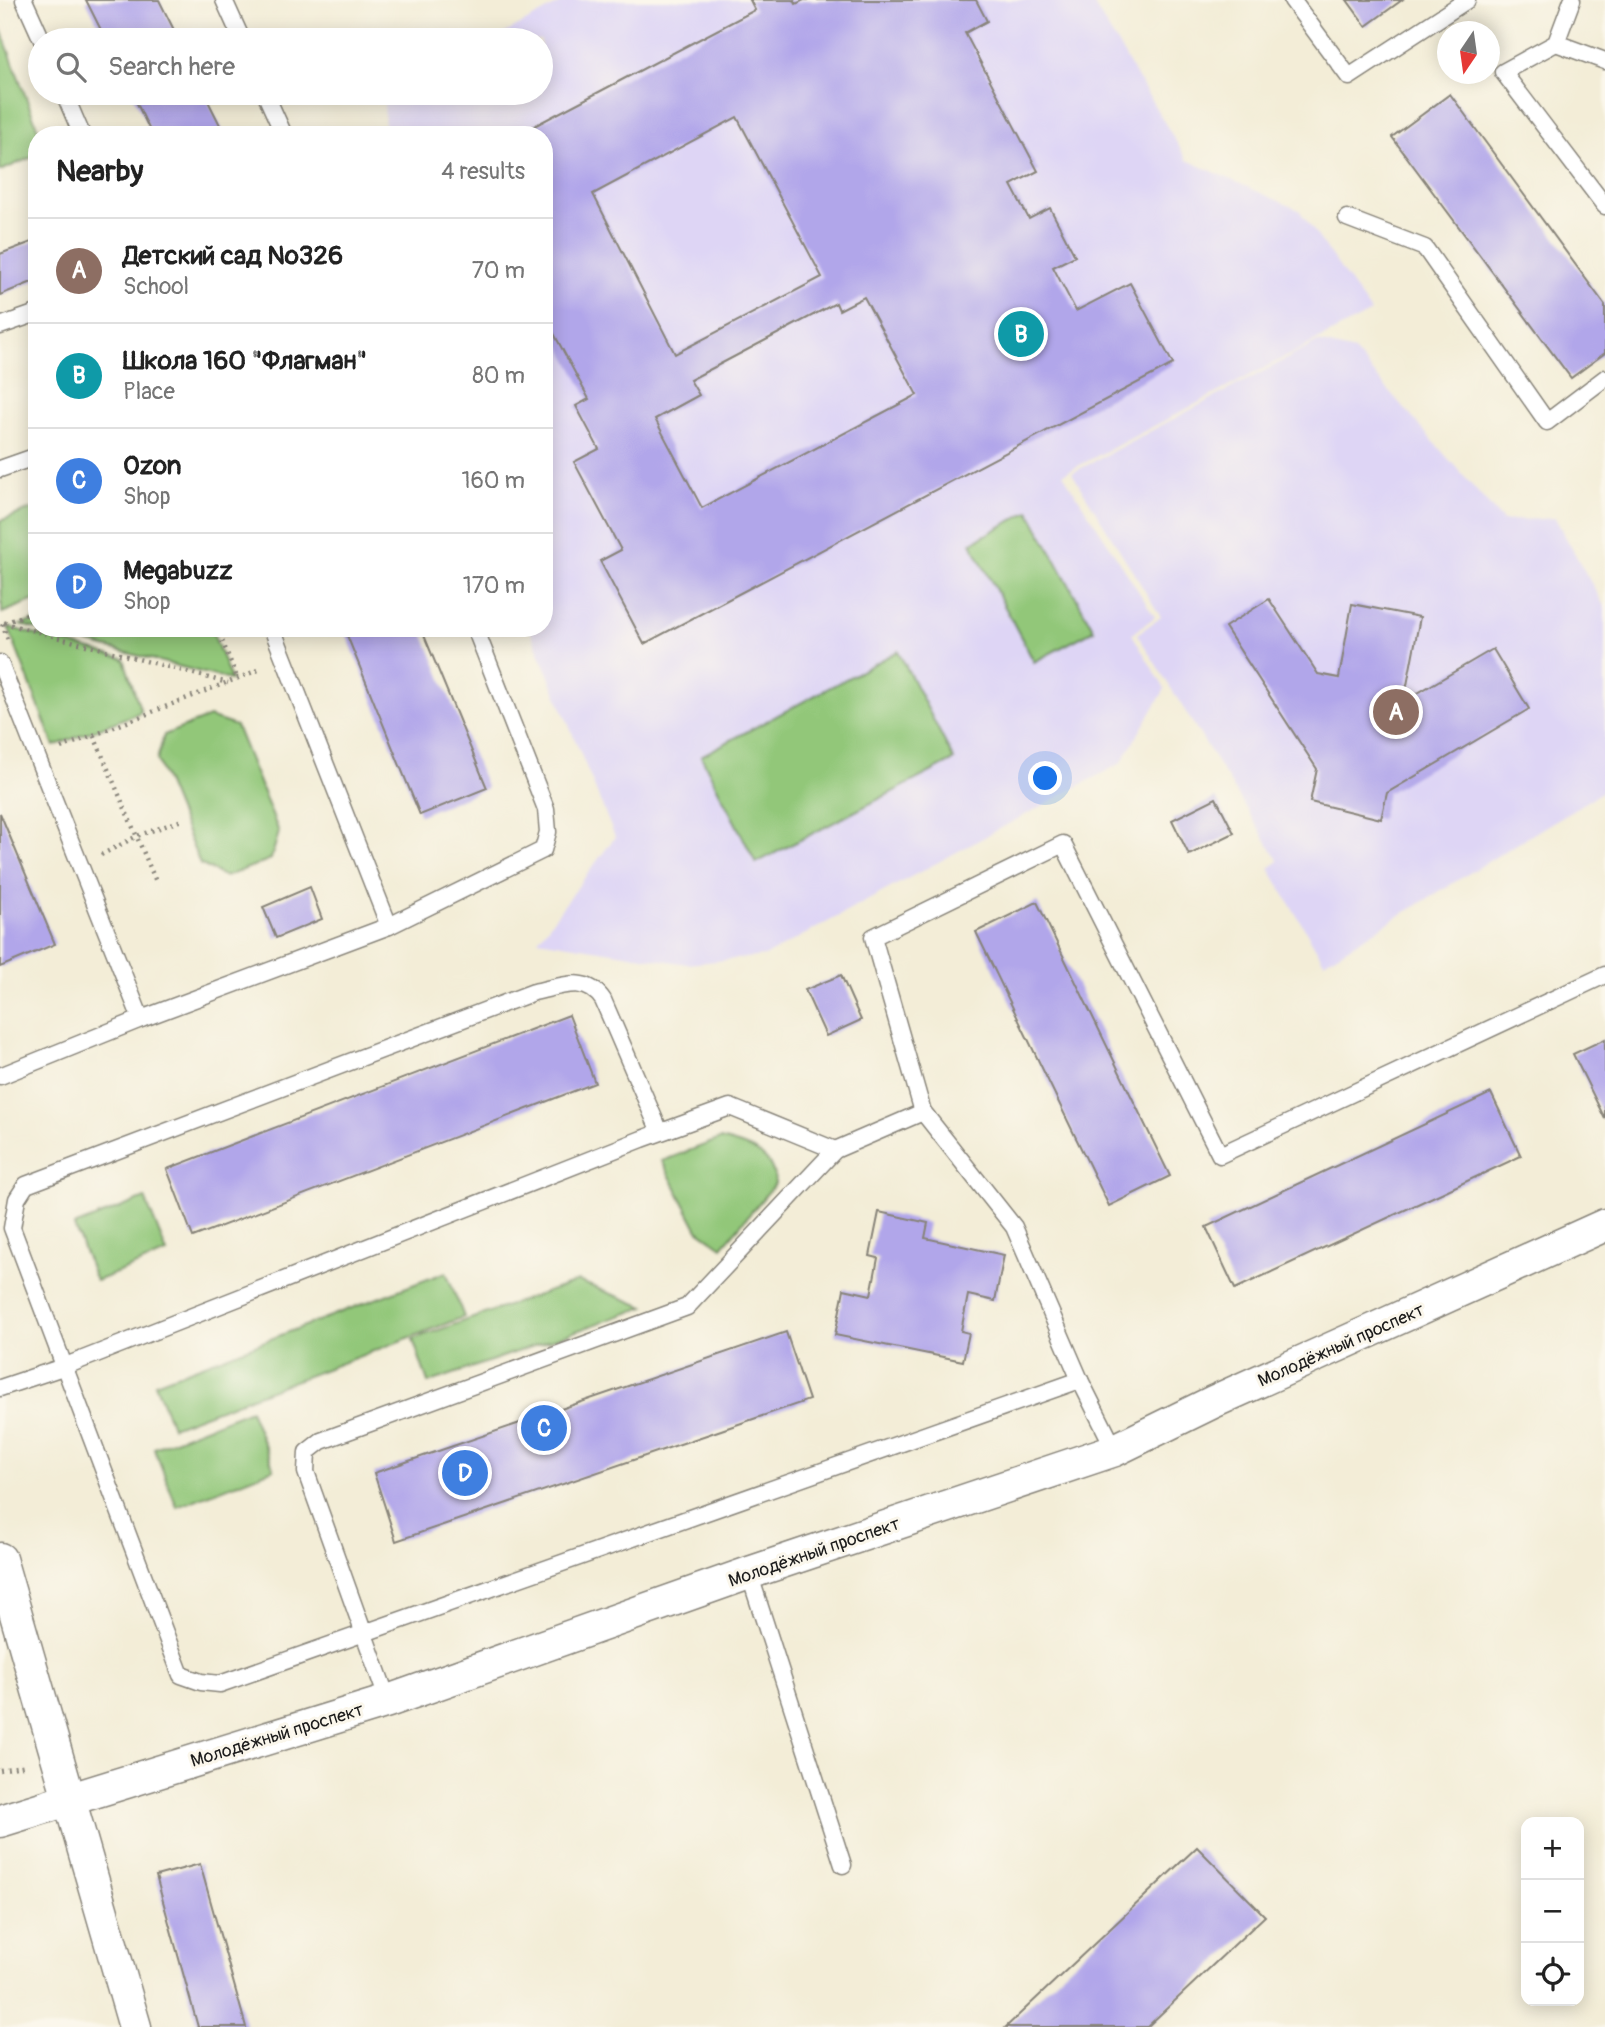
<!DOCTYPE html>
<meta charset="utf-8">
<style>
:root{--surface:#fff;--page:#f2f2f2;--text:#222;--muted:#767676;--line:#e0e0e0;--accent:#d93025}
body{margin:0;font-family:Pangolin,sans-serif;background:var(--page);color:var(--text)}
.controls{position:absolute;right:21px;bottom:21px;display:grid;overflow:hidden;border-radius:14px;box-shadow:0 4px 18px #0003}
.controls button{width:63px;height:63px;display:grid;place-items:center;padding:0;border:0;border-bottom:2px solid var(--line);background:var(--surface);color:var(--text);font:35px sans-serif}
.compass{position:absolute;left:1437px;top:21px;width:63px;height:63px;border-radius:50%;background:var(--surface);box-shadow:0 4px 18px #0003;rotate:193deg}
.you{position:absolute;left:1046px;top:779px;width:24px;height:24px;margin:-18px;border:5px solid #fff;border-radius:50%;background:#1a73e8;box-shadow:0 0 0 10px #1a73e833}
.badge{display:grid;place-items:center;width:46px;height:46px;border-radius:50%;background:var(--accent);color:#fff;font-size:23px;font-weight:700}
.pin{position:absolute;translate:-50% -50%;border:4px solid #fff;box-shadow:0 2px 7px #0006}
.list{margin:0;padding:0;list-style:none}
h2{display:flex;justify-content:space-between;align-items:center;height:91px;margin:0;padding:0 28px;font-size:30px}
h2 small{font-size:23px;font-weight:400;color:var(--muted)}
.list li{display:grid;grid-template-columns:46px 1fr auto;gap:21px;align-items:center;box-sizing:border-box;height:105px;padding:0 28px;border-top:2px solid var(--line)}
.list b{display:block;font-size:26px;white-space:nowrap}
.list p{margin:0;font-size:23px;white-space:nowrap;color:var(--muted)}
.list em{font-size:23px;font-style:normal;color:var(--muted)}
.icon{flex:none;width:38px;height:38px;fill:none;stroke:currentColor;stroke-width:2;stroke-linecap:round;stroke-linejoin:round}
.map{position:relative;flex:none;width:1605px;height:2027px;overflow:hidden}
.search{position:absolute;background:var(--surface);box-shadow:0 4px 18px #0003;left:28px;top:28px;width:525px;height:77px;display:flex;align-items:center;gap:18px;box-sizing:border-box;padding:0 24px;border-radius:38px;color:var(--muted);font-size:26px}
.panel{position:absolute;background:var(--surface);box-shadow:0 4px 18px #0003;left:28px;top:126px;width:525px;height:511px;border-radius:28px}
.map>svg:first-child{display:block}
</style>
<div class="map">
<svg width="1605" height="2027" viewBox="0 0 1605 2027">
<rect width="100%" height="100%" fill="#fbf7ec"/>
<filter id="ink" filterUnits="userSpaceOnUse"><feTurbulence type="fractalNoise" baseFrequency=".0143" numOctaves="2"/><feDisplacementMap in="SourceGraphic" scale="14" xChannelSelector="R" yChannelSelector="G"/><feConvolveMatrix kernelMatrix="1 2 1 2 8 2 1 2 1" color-interpolation-filters="sRGB"/></filter>
<filter id="wash" filterUnits="userSpaceOnUse"><feTurbulence type="fractalNoise" baseFrequency=".00686" numOctaves="4" result="noise"/><feDisplacementMap in="SourceGraphic" scale="28" xChannelSelector="R" yChannelSelector="G"/><feGaussianBlur stdDeviation="1.57" result="paint"/><feColorMatrix in="noise" values="0 0 0 0 0 0 0 0 0 0 0 0 0 0 0 0 0 1.4 0 .05"/><feComposite in="paint" operator="in"/></filter>
<g filter="url(#wash)">
<rect width="100%" height="100%" fill="#f3edd7"/>
<g fill="#ded5f5">
<path d="M566 0H1091L1187 160 1299 210 1371 312 1063 474 1155 617 1132 634 1165 689 1121 763 765 956 687 964 538 940 615 837 529 628H544V135H385L384 99 396 93H541V40H492Z"/>
<path d="M1318 342 1354 351 1503 521 1555 518 1605 608V790L1324 962 1269 868 1279 861 1137 634 1161 617 1072 473Z"/>
</g>
<g fill="#92c779" stroke="#57724a" stroke-width="2">
<path d="M0 27 40 135H37V155L0 171Z"/>
<path d="M37 507V599L2 613 0 521Z"/>
<path d="M1029 511 1094 630 1034 662 971 543Z"/>
<path d="M37 619V628H211L231 680 21 625Z"/>
<path d="M8 627 124 659 141 712 54 746Z"/>
<path d="M898 651 954 760 756 863 701 756Z"/>
<path d="M209 717 236 726 279 832 271 859 225 877 200 864 157 760 164 735Z"/>
<path d="M720 1139C745 1145 775 1153 775 1184L722 1247 698 1230 662 1161Z"/>
<path d="M145 1198 167 1253 96 1281 74 1226Z"/>
<path d="M446 1272 464 1317 172 1427 155 1383Z"/>
<path d="M578 1281 645 1307 428 1383 413 1339Z"/>
<path d="M250 1410 274 1469 177 1507 154 1448Z"/>
</g>
<g id="blocks">
<g fill="#b1a6ea" fill-rule="evenodd">
<path d="M86 0H159L179 40H106Z"/>
<path d="M750 0H794L796 4 804 0H976L987 21 965 33 1038 171 1011 185 1029 219 1050 208 1075 256 1053 267 1076 311 1130 283 1173 364 644 644 600 561 621 550 574 462 599 449 576 406 589 399 544 315V135H517L755 10ZM737 117 822 277 675 354 593 194ZM864 297 917 395 702 508 655 419 699 395 690 380 836 303 839 310Z"/>
<path d="M1347 0H1402L1366 26Z"/>
<path d="M132 93H204L225 135H152Z"/>
<path d="M1450 94 1605 305V353L1571 378 1392 137Z"/>
<path d="M37 240V280L0 295V254Z"/>
<path d="M1269 599 1318 674 1339 678 1352 604 1420 617 1404 701 1493 649 1529 709 1387 793 1381 819 1310 802 1317 769 1225 627Z"/>
<path d="M344 628H421L487 788 420 815Z"/>
<path d="M1216 798 1234 833 1189 855 1172 820Z"/>
<path d="M0 813 55 944 0 967Z"/>
<path d="M310 887 322 919 276 938 263 907Z"/>
<path d="M1037 902 1170 1176 1109 1206 976 932Z"/>
<path d="M841 975 861 1020 826 1036 805 990Z"/>
<path d="M569 1015 595 1083 193 1237 167 1169Z"/>
<path d="M1605 1039V1119L1573 1054Z"/>
<path d="M1491 1093 1521 1156 1235 1289 1206 1227Z"/>
<path d="M879 1212 928 1223 925 1238 1004 1255 995 1301 968 1295 961 1331 969 1333 963 1361 835 1335 844 1289 871 1295 878 1258 870 1256Z"/>
<path d="M786 1332 809 1400 396 1541 374 1473Z"/>
<path d="M1197 1847 1265 1916 1147 2027H1006Z"/>
<path d="M200 1864 246 2027H198L156 1876Z"/>
</g>
</g>
</g>
<g filter="url(#ink)">
<use href="#blocks" fill-opacity="0" stroke="#88847a" stroke-width="2"/>
<g fill="none" stroke-linecap="round" stroke-linejoin="round">
<defs>
<g id="lane">
<path d="M24 0 42 40"/>
<path d="M224 0 242 40"/>
<path d="M1292 0 1349 77 1467 0"/>
<path d="M1572 0 1556 43 1503 72 1605 206"/>
<path d="M1556 43 1605 61"/>
<path d="M64 93 82 135"/>
<path d="M265 93 284 135"/>
<path d="M1347 218 1425 248 1547 422 1605 378"/>
<path d="M0 326 37 313"/>
<path d="M0 469 37 456"/>
<path d="M272 628 389 926"/>
<path d="M0 663 141 1019"/>
<path d="M0 1076 141 1019 389 926 543 850 548 832 546 809 475 628"/>
<path d="M928 1118 923 1112 873 937 1063 844 1220 1155 1605 975"/>
<path d="M660 1132 603 1000C586 974 560 987 534 992L26 1185 17 1199 12 1228 181 1675 201 1682 220 1684 1080 1380"/>
<path d="M0 1388 63 1367 642 1139 730 1107 835 1150"/>
<path d="M749 1573 843 1865"/>
<path d="M388 1701 306 1472 307 1452 321 1441 687 1307 835 1150 923 1112 1014 1227 1080 1380 1115 1450"/>
</g>
<g id="street">
<path d="M0 1559 135 2027"/>
<path d="M0 1821 388 1701 749 1573 1115 1450 1213 1402 1605 1225"/>
</g>
</defs>
<use href="#lane" stroke="#88847a" stroke-width="19"/>
<use href="#street" stroke="#88847a" stroke-width="35"/>
<g stroke="#88847a" stroke-width="4.5" stroke-dasharray="2 5" stroke-linecap="butt">
<path d="M4 623 228 683"/>
<path d="M5 623 37 610"/>
<path d="M2 624 8 640"/>
<path d="M217 628 238 680"/>
<path d="M94 736 157 884"/>
<path d="M61 748 261 669"/>
<path d="M101 855 137 836 182 820"/>
<path d="M0 1770 27 1765"/>
</g>
<use href="#lane" stroke="#fff" stroke-width="16"/>
<use href="#street" stroke="#fff" stroke-width="32"/>
</g>
</g>
<g text-anchor="middle" stroke-width="6" stroke-linejoin="round" paint-order="stroke">
<g font-size="18" fill="#1c1c1c" stroke="#fbf7ec">
<text transform="translate(1341 1345) rotate(-24)" y="6">Молодёжный проспект</text>
<text transform="translate(814 1552) rotate(-19)" y="6">Молодёжный проспект</text>
<text transform="translate(277 1735) rotate(-17)" y="6">Молодёжный проспект</text>
</g>
</g>
</svg>
<div class="controls">
<button>+</button>
<button>−</button>
<button><svg class="icon" aria-label="locate" viewBox="0 0 24 24"><circle cx="12" cy="12" r="6"/><path d="M12 2v4M12 18v4M2 12h4M18 12h4"/></svg></button>
</div>
<svg class="compass" viewBox="-18 -18 36 36"><path d="M0-13l5 13h-10z" fill="#e53935"/><path d="M0 13l5-13h-10z" fill="#767676"/></svg>
<div class="you"></div>
<div class="pin badge" style="left:1396px;top:712px;background:#8d6e63">A</div>
<div class="pin badge" style="left:1021px;top:334px;background:#0f9aa8">B</div>
<div class="pin badge" style="left:544px;top:1428px;background:#3f7fe0">C</div>
<div class="pin badge" style="left:465px;top:1473px;background:#3f7fe0">D</div>
<div class="search"><svg class="icon" aria-label="search" viewBox="0 0 24 24"><circle cx="10" cy="10" r="6"/><path d="M15 15l6 6"/></svg>Search here</div>
<section class="panel">
<h2>Nearby<small>4 results</small></h2>
<ul class="list">
<li><span class="badge" style="background:#8d6e63">A</span><div><b>Детский сад №326</b><p>School</p></div><em>70 m</em></li>
<li><span class="badge" style="background:#0f9aa8">B</span><div><b>Школа 160 &quot;Флагман&quot;</b><p>Place</p></div><em>80 m</em></li>
<li><span class="badge" style="background:#3f7fe0">C</span><div><b>Ozon</b><p>Shop</p></div><em>160 m</em></li>
<li><span class="badge" style="background:#3f7fe0">D</span><div><b>Megabuzz</b><p>Shop</p></div><em>170 m</em></li>
</ul>
</section>
</div>
